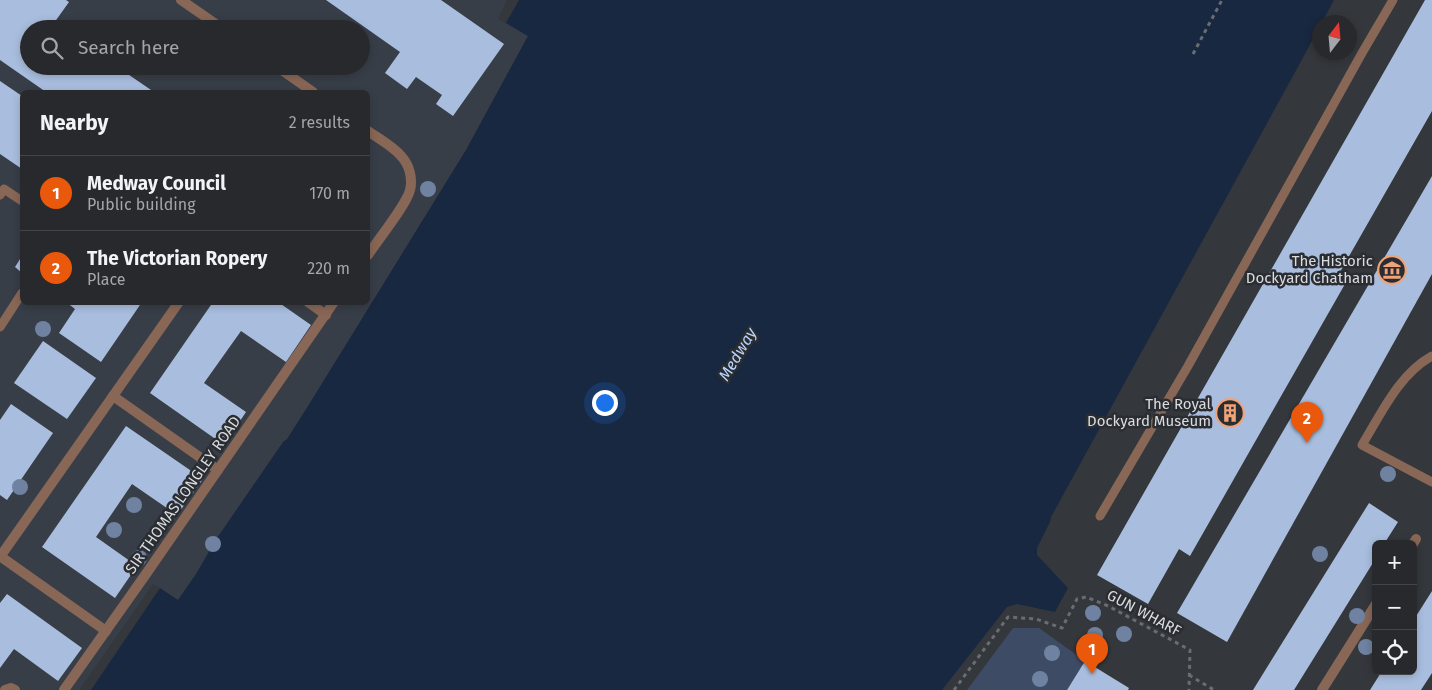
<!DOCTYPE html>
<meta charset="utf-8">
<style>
:root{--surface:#27292c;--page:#333538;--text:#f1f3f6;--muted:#a4a6a9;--line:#434548;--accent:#ea580c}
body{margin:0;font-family:"Fira Sans",sans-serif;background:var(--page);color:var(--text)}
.controls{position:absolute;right:15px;bottom:15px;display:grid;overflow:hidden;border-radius:8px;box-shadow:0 2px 8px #0003}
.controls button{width:45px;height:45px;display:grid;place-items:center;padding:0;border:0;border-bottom:1px solid var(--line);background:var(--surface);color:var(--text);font:25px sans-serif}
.compass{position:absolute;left:1312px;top:15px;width:45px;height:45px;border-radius:50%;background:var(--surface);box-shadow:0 2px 8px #0003;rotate:16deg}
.you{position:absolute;left:604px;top:402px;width:18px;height:18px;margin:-12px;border:4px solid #fff;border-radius:50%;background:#1a73e8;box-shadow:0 0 0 8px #1a73e833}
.badge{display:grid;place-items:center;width:32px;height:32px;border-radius:50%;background:var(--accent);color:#fff;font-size:16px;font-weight:700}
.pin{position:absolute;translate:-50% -41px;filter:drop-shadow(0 1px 2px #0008)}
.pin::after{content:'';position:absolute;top:26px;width:18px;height:15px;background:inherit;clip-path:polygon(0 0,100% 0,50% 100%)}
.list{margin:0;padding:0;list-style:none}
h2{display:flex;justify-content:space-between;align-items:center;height:65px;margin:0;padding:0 20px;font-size:21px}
h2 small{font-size:16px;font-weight:400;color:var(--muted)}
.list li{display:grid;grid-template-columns:32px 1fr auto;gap:15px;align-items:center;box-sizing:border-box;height:75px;padding:0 20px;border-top:1px solid var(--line)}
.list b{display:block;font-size:19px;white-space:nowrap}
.list p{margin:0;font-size:16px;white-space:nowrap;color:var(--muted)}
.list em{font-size:16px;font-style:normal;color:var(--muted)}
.icon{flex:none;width:28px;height:28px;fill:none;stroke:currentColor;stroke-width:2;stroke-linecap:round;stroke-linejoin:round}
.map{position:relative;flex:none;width:1432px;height:690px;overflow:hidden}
.search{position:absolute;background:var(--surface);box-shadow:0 2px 8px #0003;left:20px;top:20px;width:350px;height:55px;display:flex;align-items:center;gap:12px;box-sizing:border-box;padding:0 18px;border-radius:28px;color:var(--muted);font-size:19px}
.panel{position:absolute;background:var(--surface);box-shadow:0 2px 8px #0003;left:20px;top:90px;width:350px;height:215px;border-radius:8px}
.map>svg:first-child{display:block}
</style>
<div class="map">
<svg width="1432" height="690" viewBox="0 0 1432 690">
<rect width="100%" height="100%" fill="#34373b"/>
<path fill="#383e48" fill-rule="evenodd" d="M0 0H507L498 19 528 36 466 150 299 423 217 538 196 574 178 600 153 584 79 690H0ZM29 29H361V66H29ZM22 92H368V302H22Z"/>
<path fill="#3d4c64" d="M1013 628H1039L1085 661 1067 690H967Z"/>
<path fill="#182841" d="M519 0H1334L1322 22H1320L1319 27 1305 54 1051 517 1050 522 1037 548V555L1068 588 1055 612 1017 604 1007 607 942 690H91L160 588 178 600 196 574 217 538 283 442 287 439 308 406 466 150 528 36 506 23Z"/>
<g fill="#a9bedf">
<path d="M0 0H66L69 2 54 23 62 29H29V66H116L154 92H46L0 60Z"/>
<path d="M326 0H441L504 44 453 116 436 104 442 95 416 77 407 89 385 73 400 52Z"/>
<path d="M1425 0H1432V111L1340 272 1349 277 1190 556 1179 549 1148 604 1097 575Z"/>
<path d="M0 81 22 96V169L0 154Z"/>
<path d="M1432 176V274L1227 642 1177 613Z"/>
<path d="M22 256V273L15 267Z"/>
<path d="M66 302H142L101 362 59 333 75 309Z"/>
<path d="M213 302H278L311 325 286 362 241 331 204 383 246 412 224 445 150 393Z"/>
<path d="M43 341 96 378 67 419 14 383Z"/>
<path d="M11 404 53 433 7 500 0 495V420Z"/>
<path d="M126 426 203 479 177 515 132 484 96 537 137 566 115 598 42 547Z"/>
<path d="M1369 503 1398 522 1384 544H1376V558L1294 690H1253Z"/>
<path d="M1432 591V673L1421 690H1370L1382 671H1413V621Z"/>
<path d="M7 594 82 648 58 681 14 649 0 668V603Z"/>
<path d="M1085 661 1129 688 1128 690H1067Z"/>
</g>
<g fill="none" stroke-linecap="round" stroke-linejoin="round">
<g stroke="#696c70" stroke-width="3" stroke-dasharray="4 4" stroke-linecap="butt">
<path d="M1193 54 1222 0"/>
<path d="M1189 675 1214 690"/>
<path d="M954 690 1008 617 1036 619 1062 628 1077 599 1086 597 1108 606 1190 650 1189 690"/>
</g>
<g stroke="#896756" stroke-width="9">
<path d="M0 195 4 189 22 201"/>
<path d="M0 327 22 293"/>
<path d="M1432 356C1399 374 1381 414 1362 445L1432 482"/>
<path d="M1100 516 1188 366 1362 53 1393 0"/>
</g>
<g stroke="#896756" stroke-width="10">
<path d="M181 0 223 29"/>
<path d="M276 66 313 92"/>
<path d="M368 131C379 139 393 146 402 157 409 165 413 178 410 190 407 204 377 241 368 255"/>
<path d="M308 302 326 315"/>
<path d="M113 396 218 470"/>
<path d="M1413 544 1416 539"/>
<path d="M0 556 106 631"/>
<path d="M0 557 179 302"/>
<path d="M5 690 11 688 15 690"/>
<path d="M64 690 146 574 334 302"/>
<path d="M1322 690 1376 604"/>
</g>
</g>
<g fill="#6f82a1">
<circle cx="428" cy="189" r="8"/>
<circle cx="43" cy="329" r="8"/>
<circle cx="1388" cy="474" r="8"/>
<circle cx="20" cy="487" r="8"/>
<circle cx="134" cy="505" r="8"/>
<circle cx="114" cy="530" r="8"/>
<circle cx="213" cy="544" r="8"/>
<circle cx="1320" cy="554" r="8"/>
<circle cx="139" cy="558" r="8"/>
<circle cx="1093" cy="613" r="8"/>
<circle cx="1357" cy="616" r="8"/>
<circle cx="1124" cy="634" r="8"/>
<circle cx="1095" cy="635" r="8"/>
<circle cx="1366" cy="647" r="8"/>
<circle cx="1052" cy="653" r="8"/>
<circle cx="1040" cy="679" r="8"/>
</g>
<defs>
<symbol id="museum-ring" viewBox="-11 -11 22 22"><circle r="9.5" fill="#2a2d31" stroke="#f0a279" stroke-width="1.5"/><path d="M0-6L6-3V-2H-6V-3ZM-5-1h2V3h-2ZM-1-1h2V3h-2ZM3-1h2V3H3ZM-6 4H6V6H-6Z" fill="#f0a279"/></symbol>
<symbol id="building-ring" viewBox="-11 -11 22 22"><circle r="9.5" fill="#2a2d31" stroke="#f0a279" stroke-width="1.5"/><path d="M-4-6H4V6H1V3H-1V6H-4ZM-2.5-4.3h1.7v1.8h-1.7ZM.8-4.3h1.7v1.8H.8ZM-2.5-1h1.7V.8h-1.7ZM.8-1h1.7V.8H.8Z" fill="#f0a279"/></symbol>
</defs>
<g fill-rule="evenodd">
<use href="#museum-ring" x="1376" y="254" width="32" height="32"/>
<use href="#building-ring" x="1214" y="397" width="32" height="32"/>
</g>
<g text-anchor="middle" stroke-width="5" stroke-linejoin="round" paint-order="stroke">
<g font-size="15" fill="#dadcdf" stroke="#2a2d31" text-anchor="end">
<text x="1373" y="266">The Historic<tspan x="1373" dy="17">Dockyard Chatham</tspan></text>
<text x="1211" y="409">The Royal<tspan x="1211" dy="17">Dockyard Museum</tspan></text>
</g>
<g font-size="15" fill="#dadcdf" stroke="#2a2d31">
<text transform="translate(183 495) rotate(-55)" y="5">SIR THOMAS LONGLEY ROAD</text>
<text transform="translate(1144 613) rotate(28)" y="5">GUN WHARF</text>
</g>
<g font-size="16" font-style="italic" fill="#b9d4fe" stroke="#2a2d31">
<text transform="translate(737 354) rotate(-59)" y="6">Medway</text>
</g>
</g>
</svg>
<div class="controls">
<button>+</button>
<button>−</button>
<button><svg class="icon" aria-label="locate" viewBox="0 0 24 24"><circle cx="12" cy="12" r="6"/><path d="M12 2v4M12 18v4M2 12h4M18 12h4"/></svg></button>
</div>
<svg class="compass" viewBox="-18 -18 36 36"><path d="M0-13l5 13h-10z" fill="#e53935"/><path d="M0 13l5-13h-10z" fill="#a4a6a9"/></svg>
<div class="you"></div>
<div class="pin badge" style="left:1092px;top:674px">1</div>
<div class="pin badge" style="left:1307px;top:443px">2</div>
<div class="search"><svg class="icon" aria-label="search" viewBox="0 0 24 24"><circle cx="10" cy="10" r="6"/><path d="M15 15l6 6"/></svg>Search here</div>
<section class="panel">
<h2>Nearby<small>2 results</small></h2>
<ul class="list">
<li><span class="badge">1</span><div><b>Medway Council</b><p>Public building</p></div><em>170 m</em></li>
<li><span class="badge">2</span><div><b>The Victorian Ropery</b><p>Place</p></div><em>220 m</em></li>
</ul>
</section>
</div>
